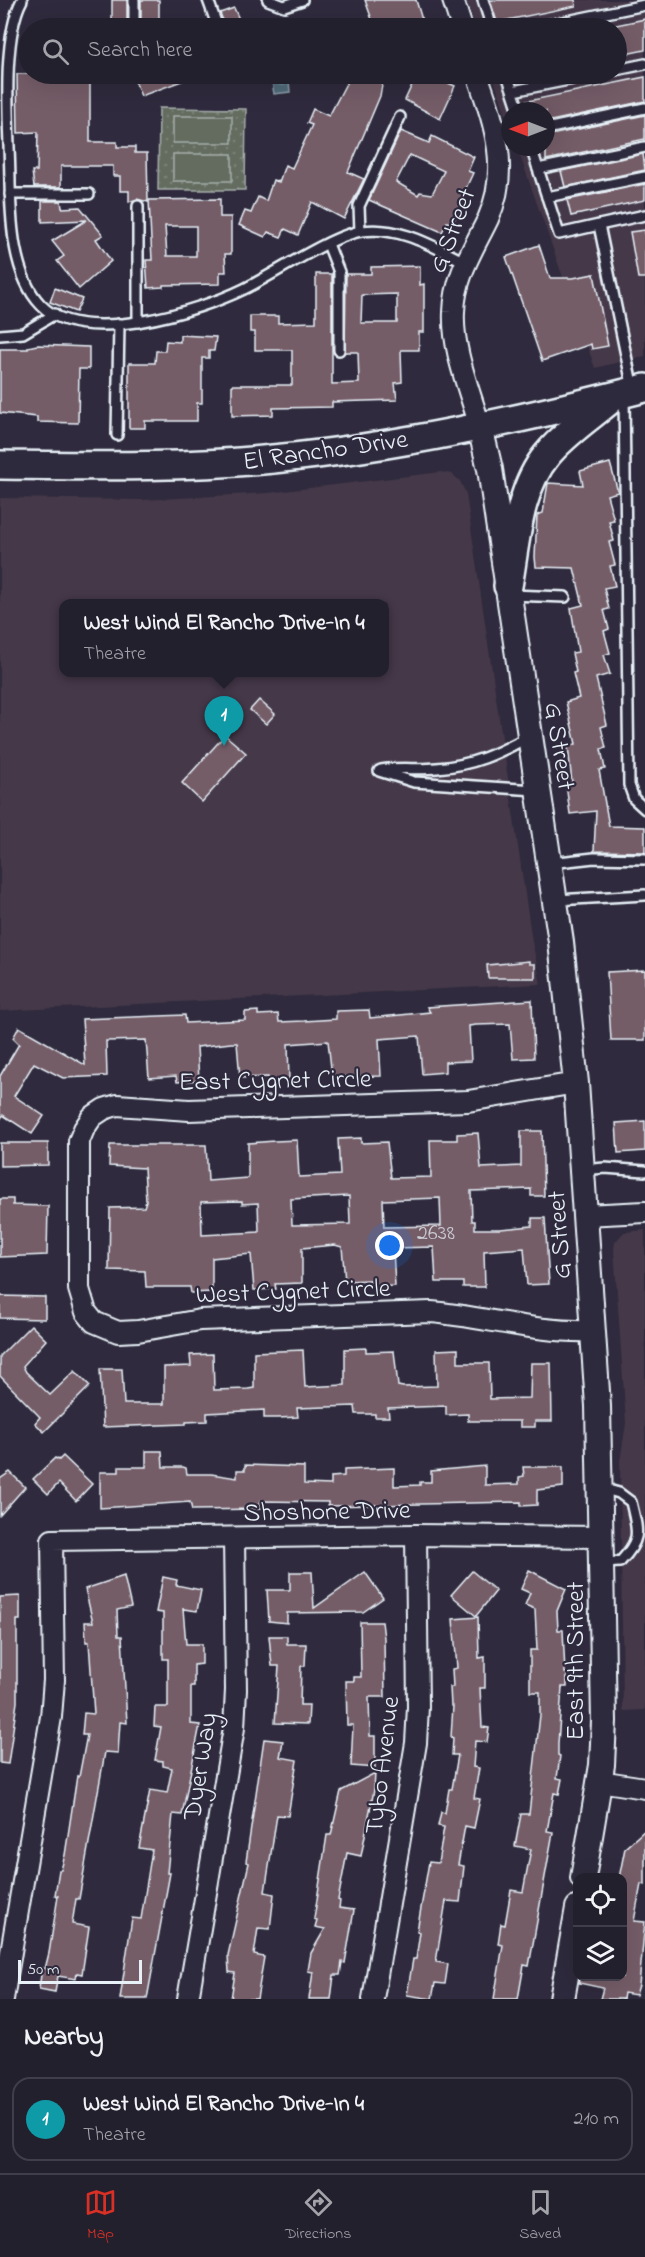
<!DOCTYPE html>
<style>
:root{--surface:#23202e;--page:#2f2d3a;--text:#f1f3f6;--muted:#a3a3aa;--line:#403e4a;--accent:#d93025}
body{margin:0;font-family:"Indie Flower",sans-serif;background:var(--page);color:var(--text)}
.controls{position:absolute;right:18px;bottom:18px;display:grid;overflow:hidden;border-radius:12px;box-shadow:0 6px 24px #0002}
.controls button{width:54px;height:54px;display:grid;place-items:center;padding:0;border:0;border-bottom:2px solid var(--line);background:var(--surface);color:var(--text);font:30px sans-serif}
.compass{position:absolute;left:501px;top:102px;width:54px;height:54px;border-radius:50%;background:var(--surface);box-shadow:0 6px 24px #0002;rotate:270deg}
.scale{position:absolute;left:18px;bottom:15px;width:124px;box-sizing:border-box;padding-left:6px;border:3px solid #e8f1f8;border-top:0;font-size:16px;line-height:21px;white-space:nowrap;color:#e8f1f8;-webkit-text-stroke:4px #2f2a3d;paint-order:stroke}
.you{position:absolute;left:390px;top:1246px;width:21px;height:21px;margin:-15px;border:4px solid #fff;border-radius:50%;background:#1a73e8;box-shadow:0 0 0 9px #1a73e833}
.badge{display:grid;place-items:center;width:39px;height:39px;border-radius:50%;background:var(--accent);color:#fff;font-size:20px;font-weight:700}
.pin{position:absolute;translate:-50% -50px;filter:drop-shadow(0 2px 3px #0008)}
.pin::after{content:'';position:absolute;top:32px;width:21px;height:18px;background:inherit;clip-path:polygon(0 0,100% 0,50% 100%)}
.popup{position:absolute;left:59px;top:599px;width:330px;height:78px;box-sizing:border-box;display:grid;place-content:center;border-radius:12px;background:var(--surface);filter:drop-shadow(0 2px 4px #0005);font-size:20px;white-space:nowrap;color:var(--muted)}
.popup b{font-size:22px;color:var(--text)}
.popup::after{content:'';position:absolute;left:50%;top:100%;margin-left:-12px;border:12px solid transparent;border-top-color:var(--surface)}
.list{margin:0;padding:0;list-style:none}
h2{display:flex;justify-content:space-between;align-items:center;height:78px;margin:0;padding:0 24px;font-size:26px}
h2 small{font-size:20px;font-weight:400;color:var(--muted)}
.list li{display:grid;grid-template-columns:39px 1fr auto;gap:18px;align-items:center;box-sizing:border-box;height:84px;margin:0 12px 12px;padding:0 12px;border:2px solid var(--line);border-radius:18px}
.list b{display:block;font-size:22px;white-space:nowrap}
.list p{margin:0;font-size:20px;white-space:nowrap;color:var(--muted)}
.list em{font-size:20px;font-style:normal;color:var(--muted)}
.icon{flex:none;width:33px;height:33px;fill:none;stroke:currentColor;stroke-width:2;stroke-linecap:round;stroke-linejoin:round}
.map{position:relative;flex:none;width:645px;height:1999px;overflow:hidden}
.search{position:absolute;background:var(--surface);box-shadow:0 6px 24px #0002;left:18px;right:18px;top:18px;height:66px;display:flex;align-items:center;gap:15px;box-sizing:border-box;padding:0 21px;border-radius:33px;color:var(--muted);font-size:22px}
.sheet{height:174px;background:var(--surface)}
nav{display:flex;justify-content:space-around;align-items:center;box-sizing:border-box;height:84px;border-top:2px solid var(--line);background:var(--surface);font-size:16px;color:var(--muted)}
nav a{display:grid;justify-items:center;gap:3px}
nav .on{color:var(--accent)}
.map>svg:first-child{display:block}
</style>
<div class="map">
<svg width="645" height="1999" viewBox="0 0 645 1999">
<defs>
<pattern id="grass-dots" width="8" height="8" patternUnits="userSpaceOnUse" patternTransform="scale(1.5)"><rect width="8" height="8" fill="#646c5f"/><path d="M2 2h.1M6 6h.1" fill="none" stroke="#7a8177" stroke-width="1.8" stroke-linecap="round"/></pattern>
<pattern id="water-waves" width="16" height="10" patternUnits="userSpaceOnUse" patternTransform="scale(1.5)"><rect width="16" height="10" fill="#516a7a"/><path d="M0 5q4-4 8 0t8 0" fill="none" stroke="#6a808e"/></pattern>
</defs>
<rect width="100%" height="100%" fill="#2f2a3d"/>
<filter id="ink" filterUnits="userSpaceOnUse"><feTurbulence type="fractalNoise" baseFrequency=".0167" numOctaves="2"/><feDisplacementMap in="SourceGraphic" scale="12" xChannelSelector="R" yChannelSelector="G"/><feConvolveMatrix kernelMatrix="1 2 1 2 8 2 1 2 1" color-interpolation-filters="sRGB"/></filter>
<g filter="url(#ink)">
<g fill="#44394a" fill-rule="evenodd">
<path d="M466 0H645V356L595 368 517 147H546V111H510V127L492 74H616V28H476Z"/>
<path d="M441 472 452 474 460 481 466 494 532 941 541 984 0 1011V498L143 500 268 493ZM64 604H385V672H64Z"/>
<path d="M645 1230V1710L623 1711 620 1461 626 1423 614 1249 615 1242 624 1232Z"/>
</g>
<path fill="url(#grass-dots)" stroke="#a6aeac" stroke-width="1.5" d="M159 108 246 109 245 190H158Z"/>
<g fill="#646c5f" stroke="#a6aeac" stroke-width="1.5">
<rect x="173" y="116" width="59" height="27"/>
<rect x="173" y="154" width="59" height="27"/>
</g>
<path fill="url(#water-waves)" stroke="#8da0ac" stroke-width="1.5" d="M263 74H284L289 81 290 92 274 94 272 82H263Z"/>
<g fill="#755d67" stroke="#e8f1f8" stroke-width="1.5" fill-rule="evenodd">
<rect x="112" y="0" width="15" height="28"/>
<rect x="141" y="0" width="18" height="28"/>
<path d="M365 0H416L423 23 419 25 420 28H375Z"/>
<path d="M490 0H575L576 6 497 22Z"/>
<path d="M234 8 243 28H226L220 13Z"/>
<path d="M645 19V50L616 56V25Z"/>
<path d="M17 74H90V142H117V147H135V153H147L148 202 137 199 129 202V191H120V176H113V166H61V187H34L32 171H37L38 132 18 133Z"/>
<path d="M132 74H197L198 75 141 96Z"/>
<path d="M351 74H369L383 80 380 96 348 172 364 179 344 219 312 202 298 235 285 229 281 237 268 232 265 237 239 225 245 211 251 213 258 197 266 201 273 180 279 182 285 165 292 168 312 125 307 123 313 109 329 116Z"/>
<path d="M417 74H427L455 86 440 119 405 100Z"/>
<path d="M645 77V101L546 122V111H526L523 102Z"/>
<path d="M645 115V139L546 160V136Z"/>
<path d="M401 131 429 143 432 136 474 157 468 171 473 173 459 203 462 205 452 224 447 222 442 232 369 200ZM410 155 444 171 432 194 420 192 418 195 396 182Z"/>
<path d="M643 154 645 170 565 187 561 171Z"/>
<path d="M645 184V200L571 216 567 200Z"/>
<path d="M220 199V217H231V254H225L226 272H220V284L163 285V287L148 288 146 260H152L149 200ZM165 226H196V256H167Z"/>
<path d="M42 201H61L62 208 80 207 103 235 96 239 111 261 79 289 57 261 64 256 52 241 87 220 42 222Z"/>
<path d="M645 230V278H638L630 232Z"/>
<path d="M539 245 550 278H573L594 274 608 346 592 349 591 344 542 361 506 257Z"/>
<path d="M420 266V285L424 284V332H419V350H401L402 382 395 383 397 400 332 402V407L273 408V415L232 416V385H292V350H255V332H250V316H278V323L316 322V274H332V384L359 383 358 352H345L346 274H371V267ZM397 294V323H361L362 295Z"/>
<path d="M55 288 82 299 76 312 50 302Z"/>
<path d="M180 335 216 337 214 351H209V358H202V403H197V421H145V428H129V363H155L156 351H165L166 341 180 342Z"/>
<path d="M37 345 89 347V369H79L78 423 37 422V417L0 413V349H28V347Z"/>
<path d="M610 463 618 492 607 495 614 520 609 521 614 541 609 542 615 565 610 566 615 586 604 588 609 609 604 610 609 629 604 631 610 653 604 655 610 674 596 678 607 725 601 727 606 748 601 749 605 769 599 770 609 826 645 827V852L594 851 596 811 570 814 566 784 572 783 568 746 576 744 566 702 579 698 573 673 576 672 572 653 578 652 571 608 583 605 574 568 536 567 535 557 537 515 543 513 548 483 583 485 580 471Z"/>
<path d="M259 700 275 714 266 724 250 710Z"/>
<path d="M225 735 246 753 202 802 182 783Z"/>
<path d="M529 961V964H535V978H488L487 965Z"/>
<path d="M645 970V1040H611L607 972Z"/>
<path d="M532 1000 534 1058 513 1059 510 1024 476 1025 469 1026 471 1061 445 1062V1072L422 1074 419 1036 379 1039 381 1076 332 1077 328 1041 288 1044 289 1080H268V1077L240 1078 237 1043H231L197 1047 199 1080 177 1082 176 1076 149 1078 146 1040 106 1041 107 1076 63 1078 34 1063 14 1096 44 1116 32 1134 3 1115 0 1120V1076L19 1044 13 1038 19 1027 85 1065 82 1019 185 1015 186 1023 245 1020V1012L258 1011V1015L278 1014 279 1022 304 1021 336 1019V1011L369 1010 370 1018 430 1012 427 1007Z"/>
<path d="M645 1121V1151L618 1153 616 1123Z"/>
<path d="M521 1131H542L544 1196H531V1189L471 1191 472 1221H475V1229H500L532 1226V1218H545L549 1284 527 1285 524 1248 484 1251 485 1287H463V1282H436L434 1247 393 1248 395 1286 371 1287V1280L345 1281 342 1247 335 1245 302 1248V1283L275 1284 276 1289 254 1290 251 1254 212 1258V1292L191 1293 190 1287H146L145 1271 109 1270 110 1208 144 1207 146 1201 144 1168 109 1166 110 1145H206L208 1181 248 1178V1143L275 1141 297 1140 299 1177 340 1175 338 1139 361 1138V1143L387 1142 391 1178 431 1177 430 1140H457V1134L478 1133 481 1168 521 1166ZM349 1196 350 1224 292 1225 291 1199ZM440 1198 441 1226 384 1227 383 1200ZM242 1201V1204L258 1203 259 1232 202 1235 201 1202Z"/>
<path d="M0 1143H48V1165L0 1166Z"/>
<path d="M0 1199H13V1205L48 1206 47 1255 0 1257Z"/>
<path d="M0 1296 45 1297V1319L0 1318Z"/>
<path d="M31 1325 46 1340 23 1366 26 1372 50 1395 75 1371 90 1386 44 1432 35 1423 40 1417 0 1376V1356Z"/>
<path d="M366 1348V1352L394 1351 398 1386 403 1387 437 1386 436 1350 458 1349V1363H489L490 1399 530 1398 531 1363H551L552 1421H535V1427H520V1421H468V1414L446 1415V1406L388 1408 389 1417H375V1414H356L355 1406 297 1408 298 1417 278 1418H264V1410L207 1413V1421L186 1422V1424L103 1427 100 1369H122L124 1404H164V1367L191 1366 190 1355 213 1354 214 1390 248 1389 254 1388V1352L303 1350 305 1387 345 1385V1349Z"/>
<path d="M146 1451H162L163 1467H183L186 1468 187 1474H211L237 1478V1470H245V1465L304 1467V1484L331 1485V1477L344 1476V1470L394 1468V1486L420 1485V1482H431V1471L485 1466V1485L519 1484V1477L524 1476 523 1467H563V1487L537 1490V1505L521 1506V1502L328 1506V1502L260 1501V1509L192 1510 190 1502 100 1508V1472H119V1467H146Z"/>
<path d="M63 1456 92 1484 76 1501 59 1483 48 1494 33 1479 55 1458 59 1460Z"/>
<path d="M10 1472 25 1487 0 1515V1479Z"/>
<path d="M529 1570 566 1589 557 1611 558 1630H563L565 1673H567V1687H562L558 1744V1755L560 1756 557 1778 562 1779 559 1794 554 1793 547 1831 553 1832 529 1966 524 1965 518 1999H494L503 1945 498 1944 501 1924 505 1925 511 1890 523 1892 531 1849 515 1846 521 1814H529L540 1715V1692H530V1650H537L535 1609 525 1605 530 1593 521 1589Z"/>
<path d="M472 1571 496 1591 476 1616 451 1595Z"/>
<path d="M290 1572H312L314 1608 365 1572 383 1598 363 1612 287 1613V1623L269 1621 267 1590H290Z"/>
<path d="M124 1576 131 1607 117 1610 118 1636H122L127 1723 120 1722 118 1753 105 1752 79 1899H76L72 1924 89 1927 82 1974 77 1973 76 1979 58 1976 55 1992 39 1989 42 1968 45 1969 49 1953 58 1896 55 1895 59 1870H61L65 1855 77 1776 79 1777 87 1735H82L84 1713 94 1714 89 1642H86L85 1622H93L85 1589Z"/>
<path d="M163 1577 177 1580 176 1585 201 1590 197 1611 183 1609 186 1644H202V1664L194 1665V1686H191V1724L200 1725 182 1815 173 1814 167 1873H170L147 1999H120L132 1918 141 1919 152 1850 139 1848 150 1790 167 1793 172 1768 163 1766V1761L155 1760 161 1727 154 1726 155 1707H168V1659H163V1613L156 1612Z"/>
<path d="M20 1596V1620H17V1702L8 1764 0 1763V1597Z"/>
<path d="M478 1617 479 1658 485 1657V1688H480L482 1727 489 1728 487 1742 475 1741 473 1767 479 1768 474 1798 480 1799 474 1828 465 1826 458 1865 464 1866 460 1902 446 1901 436 1962 448 1964 445 1984 435 1983 432 1999 407 1995 413 1959H416L420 1932 417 1931 429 1862 438 1863 444 1827 438 1826 441 1812 445 1813 449 1789H452L458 1755H452L453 1738 451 1737 453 1706H451L450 1687H453L452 1669 457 1668 453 1619Z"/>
<path d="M360 1622H382L384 1638 385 1697H369L370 1736H375V1768L351 1766 353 1725H347L346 1681H354V1677H361Z"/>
<path d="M269 1636H287V1644H306L305 1666H301L300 1705H309L308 1724 275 1723 279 1666H272Z"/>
<path d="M264 1739 283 1741 280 1757 297 1760 288 1816 277 1815 265 1892 274 1894 270 1929 258 1928 254 1955 264 1957 257 1999H231L235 1973 229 1972 228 1955 249 1863 246 1862Z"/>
<path d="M375 1773 374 1790 361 1856 347 1853 338 1900 340 1901 339 1908 354 1910 345 1963 342 1962 340 1975H334L331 1999H309L313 1972 308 1971 311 1953 325 1929 315 1927 317 1920 314 1919 327 1835H331L341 1791Z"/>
<path d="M645 1830V1885L641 1884 634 1921 645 1922 639 1985 636 1995 624 1993 623 1999H600L603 1988 579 1983 580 1977H622V1878H619L625 1848Z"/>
</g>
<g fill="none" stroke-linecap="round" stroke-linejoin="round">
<defs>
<g id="service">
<path d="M22 0C0 41 10 135 10 184 11 222 13 276 41 305 82 348 199 311 244 289 275 274 332 235 362 231 400 226 432 246 465 262"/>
<path d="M134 0V28"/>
<path d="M208 0 218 28"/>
<path d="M268 0 284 6 302 0"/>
<path d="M483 0 492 28"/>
<path d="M533 28 645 5"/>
<path d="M616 70 645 64"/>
<path d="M507 74 519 111"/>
<path d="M513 91 599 74"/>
<path d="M546 129 645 108"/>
<path d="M531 147 559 234 599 225"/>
<path d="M538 169 645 147"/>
<path d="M10 194H89"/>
<path d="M547 197 645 177"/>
<path d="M138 206V322"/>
<path d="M360 231 359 206 400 117"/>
<path d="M328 244 339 272V350"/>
<path d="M0 335 23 333 55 314"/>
<path d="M633 389 599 225 645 215"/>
<path d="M624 396 629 785 634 799 645 809"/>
<path d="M117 435 119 324"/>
<path d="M510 595 565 597"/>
<path d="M381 770C401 767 417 770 437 768 474 765 497 754 528 737"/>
<path d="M379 771 414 782 536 790"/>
<path d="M550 863 594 858 645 859"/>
<path d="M556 900 645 895"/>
<path d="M582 1170 605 1168 645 1171"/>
<path d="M601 1488 619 1493 631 1502C638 1532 642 1539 620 1562L602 1563"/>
</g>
<g id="minor">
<path d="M453 0 462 28"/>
<path d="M477 74C494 123 511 168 488 219 473 250 455 276 454 312 452 350 470 391 480 427"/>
<path d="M576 1083 468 1101 189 1110 117 1105 104 1109 92 1117 84 1129 79 1141V1289L86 1312 94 1322 118 1332 138 1331 200 1320 431 1312C487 1317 535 1333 593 1331"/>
<path d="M585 1215 645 1212"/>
<path d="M599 1781 645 1788"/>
<path d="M3 1999 51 1717 54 1680 52 1540 416 1535 602 1537"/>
<path d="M188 1999 234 1728 236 1690 234 1538"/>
<path d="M373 1999 416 1743 418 1707 416 1535"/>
</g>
<g id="tertiary">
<path d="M480 427 490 469 561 942 576 1083 598 1406 604 1721 602 1765 583 1878"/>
<path d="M562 1999 578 1908"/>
</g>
<g id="secondary">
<path d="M0 465C91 466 183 468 273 459 399 447 523 419 645 388"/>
<path d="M508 586C516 542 518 490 547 455 564 434 590 417 610 400"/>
</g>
</defs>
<use href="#service" stroke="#e8f1f8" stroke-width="14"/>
<use href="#minor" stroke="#e8f1f8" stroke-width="24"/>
<use href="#tertiary" stroke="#e8f1f8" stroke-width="28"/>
<use href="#secondary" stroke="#e8f1f8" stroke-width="32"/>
<use href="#service" stroke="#2f2a3d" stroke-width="9"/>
<use href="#minor" stroke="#2f2a3d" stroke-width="20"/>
<use href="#tertiary" stroke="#2f2a3d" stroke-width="24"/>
<use href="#secondary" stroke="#2f2a3d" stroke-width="27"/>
</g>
</g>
<g text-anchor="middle" stroke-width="4.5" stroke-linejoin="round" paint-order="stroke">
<g font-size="22" fill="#cbccd4">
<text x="436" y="1239">2638</text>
</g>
<g font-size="26" fill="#e8f1f8" stroke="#2f2a3d">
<text transform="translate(451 230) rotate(-69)" y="9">G Street</text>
<text transform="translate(325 449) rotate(-8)" y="9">El Rancho Drive</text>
<text transform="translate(561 746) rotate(81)" y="9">G Street</text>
<text transform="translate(275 1079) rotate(-1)" y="9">East Cygnet Circle</text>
<text transform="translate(558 1235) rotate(-94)" y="9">G Street</text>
<text transform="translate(293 1290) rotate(-2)" y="9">West Cygnet Circle</text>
<text transform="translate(327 1510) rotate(-1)" y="9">Shoshone Drive</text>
<text transform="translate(574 1661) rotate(-90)" y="9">East 9th Street</text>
<text transform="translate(381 1765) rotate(-83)" y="9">Tybo Avenue</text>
<text transform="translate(199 1766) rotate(-81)" y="9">Dyer Way</text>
</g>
</g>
</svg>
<div class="controls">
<button><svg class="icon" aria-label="locate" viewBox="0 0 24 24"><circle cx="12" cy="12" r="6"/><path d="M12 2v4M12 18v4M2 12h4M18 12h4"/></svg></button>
<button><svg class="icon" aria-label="layers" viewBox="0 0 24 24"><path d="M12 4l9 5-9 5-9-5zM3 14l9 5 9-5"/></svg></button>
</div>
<svg class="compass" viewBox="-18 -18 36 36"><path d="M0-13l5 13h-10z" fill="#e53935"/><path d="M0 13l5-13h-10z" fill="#a3a3aa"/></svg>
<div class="scale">50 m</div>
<div class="you"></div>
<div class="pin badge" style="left:224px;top:746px;background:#0f9aa8">1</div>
<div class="popup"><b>West Wind El Rancho Drive-In 4</b>Theatre</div>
<div class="search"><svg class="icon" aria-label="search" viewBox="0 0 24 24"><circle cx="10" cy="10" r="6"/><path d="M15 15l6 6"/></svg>Search here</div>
</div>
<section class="sheet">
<h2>Nearby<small></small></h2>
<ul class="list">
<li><span class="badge" style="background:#0f9aa8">1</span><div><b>West Wind El Rancho Drive-In 4</b><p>Theatre</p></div><em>210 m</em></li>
</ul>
</section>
<nav>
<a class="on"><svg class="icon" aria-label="map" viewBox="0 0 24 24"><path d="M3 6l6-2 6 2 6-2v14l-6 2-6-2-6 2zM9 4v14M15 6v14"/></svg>Map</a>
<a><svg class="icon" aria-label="directions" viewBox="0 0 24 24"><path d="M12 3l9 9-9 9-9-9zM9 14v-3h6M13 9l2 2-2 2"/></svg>Directions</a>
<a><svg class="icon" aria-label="saved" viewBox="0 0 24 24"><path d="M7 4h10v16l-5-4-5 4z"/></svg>Saved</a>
</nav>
